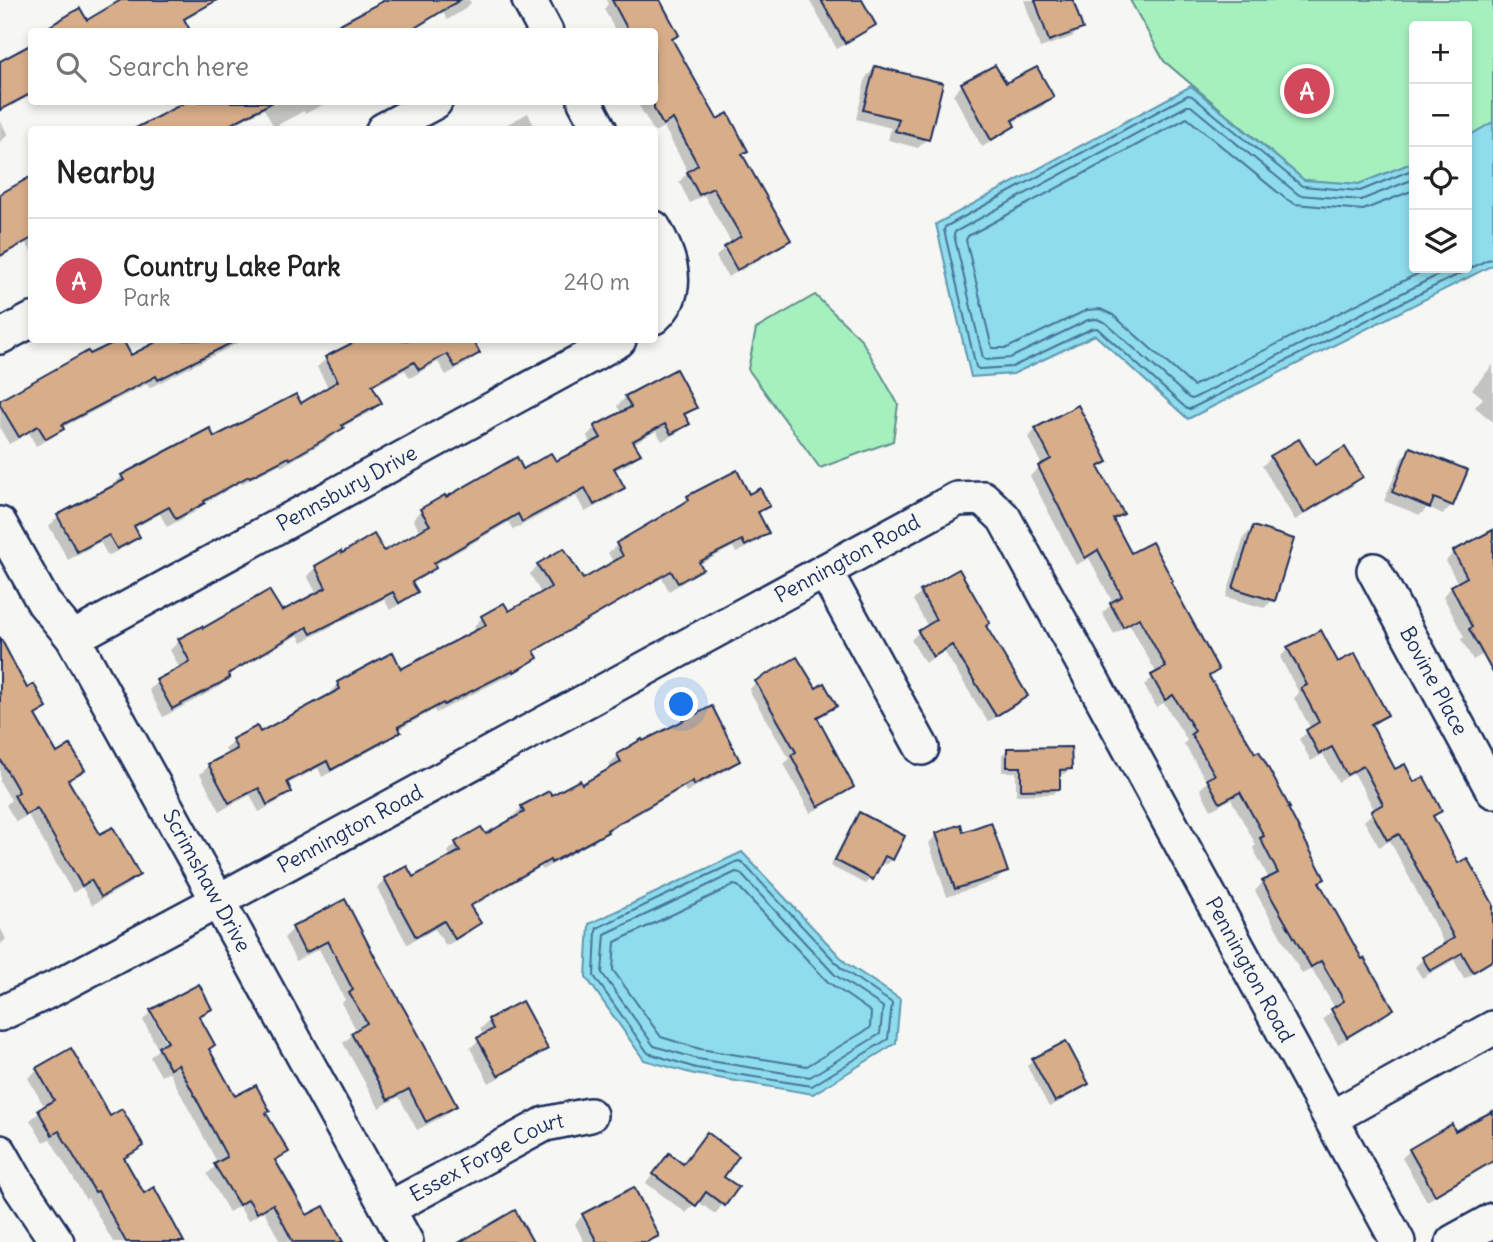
<!DOCTYPE html>
<meta charset="utf-8">
<style>
:root{--surface:#fff;--page:#f2f2f2;--text:#222;--muted:#767676;--line:#e0e0e0;--accent:#d1495b}
body{margin:0;font-family:Delius,sans-serif;background:var(--page);color:var(--text)}
.controls{position:absolute;right:21px;top:21px;display:grid;overflow:hidden;border-radius:7px;box-shadow:0 4px 10px #0003}
.controls button{width:63px;height:63px;display:grid;place-items:center;padding:0;border:0;border-bottom:2px solid var(--line);background:var(--surface);color:var(--text);font:35px sans-serif}
.you{position:absolute;left:682px;top:705px;width:24px;height:24px;margin:-18px;border:5px solid #fff;border-radius:50%;background:#1a73e8;box-shadow:0 0 0 10px #1a73e833}
.badge{display:grid;place-items:center;width:46px;height:46px;border-radius:50%;background:var(--accent);color:#fff;font-size:23px;font-weight:700}
.pin{position:absolute;translate:-50% -50%;border:4px solid #fff;box-shadow:0 2px 7px #0006}
.list{margin:0;padding:0;list-style:none}
h2{display:flex;justify-content:space-between;align-items:center;height:91px;margin:0;padding:0 28px;font-size:30px}
h2 small{font-size:23px;font-weight:400;color:var(--muted)}
.list li{display:grid;grid-template-columns:46px 1fr auto;gap:21px;align-items:center;box-sizing:border-box;height:126px;padding:0 28px;border-top:2px solid var(--line)}
.list b{display:block;font-size:26px;white-space:nowrap}
.list p{margin:0;font-size:23px;white-space:nowrap;color:var(--muted)}
.list em{font-size:23px;font-style:normal;color:var(--muted)}
.icon{flex:none;width:38px;height:38px;fill:none;stroke:currentColor;stroke-width:2;stroke-linecap:round;stroke-linejoin:round}
.map{position:relative;flex:none;width:1493px;height:1242px;overflow:hidden}
.search{position:absolute;background:var(--surface);box-shadow:0 4px 10px #0003;left:28px;top:28px;width:630px;height:77px;display:flex;align-items:center;gap:18px;box-sizing:border-box;padding:0 24px;border-radius:7px;color:var(--muted);font-size:26px}
.panel{position:absolute;background:var(--surface);box-shadow:0 4px 10px #0003;left:28px;top:126px;width:630px;height:217px;border-radius:7px}
.map>svg:first-child{display:block}
</style>
<div class="map">
<svg width="1493" height="1242" viewBox="0 0 1493 1242">
<rect width="100%" height="100%" fill="#f6f6f2"/>
<filter id="ink" filterUnits="userSpaceOnUse"><feTurbulence type="fractalNoise" baseFrequency=".0143" numOctaves="2"/><feDisplacementMap in="SourceGraphic" scale="14" xChannelSelector="R" yChannelSelector="G"/><feConvolveMatrix kernelMatrix="1 2 1 2 8 2 1 2 1" color-interpolation-filters="sRGB"/></filter>
<g filter="url(#ink)">
<g fill="#a6f0be" stroke="#60908e" stroke-width="2">
<path d="M1130 0H1493V122L1467 137V26H1414V162L1359 184 1304 180 1164 61Z"/>
<path d="M815 295 861 339 898 404 893 441 820 468 748 369 756 329Z"/>
</g>
<g fill="#8edcec" stroke="#6097b3" stroke-width="2">
<path d="M1191 86 1304 180 1359 184 1414 162V268H1467V137L1493 122V265L1188 419 1095 335 1013 374 971 377 936 224Z"/>
<path d="M742 852 846 963 900 999 896 1043 813 1094 694 1074 644 1060 586 977 589 924Z"/>
</g>
<g fill="#0003">
<path d="M118 0H209L196 14 183 21 86 22 119 3Z"/>
<path d="M389 0H469L471 3 462 11 447 20 443 12 411 32H329Z"/>
<path d="M606 0H658L677 35 671 41 717 121 746 151 741 156 788 239 780 248 740 271 726 248 732 244 704 195 690 203 679 182 688 172 664 127 654 132V130H653L637 102H654V32H616L604 9 608 4Z"/>
<path d="M809 0H860L874 25 866 32 837 49Z"/>
<path d="M1024 0H1071L1081 28 1072 37 1040 48Z"/>
<path d="M32 46V95L0 112V63Z"/>
<path d="M995 67 1005 86 1051 97 1043 106 1012 123 1013 126 1004 134 982 147 953 94 962 85Z"/>
<path d="M875 68 927 139 918 148 888 140 891 128 856 119 866 77Z"/>
<path d="M179 102H328L305 114 304 111 274 127 264 109 229 127 230 130H136L177 108 175 105Z"/>
<path d="M528 113 536 130H502L506 125Z"/>
<path d="M0 120 8 135 0 142Z"/>
<path d="M32 179V253L26 243 0 258V196Z"/>
<path d="M723 249 737 272 728 277 716 257Z"/>
<path d="M164 340H244L149 388 147 384 61 428 53 437 36 446 29 433 9 444 0 428V403L89 357H130Z"/>
<path d="M362 340H472H471L478 353 469 362 446 375 438 362 410 378 405 370 371 388 380 403 371 412 342 427 333 437 281 467 280 464 241 484 240 483 203 504 195 512 167 527 160 514 133 529 138 537 129 545 108 556 100 542 68 560 49 526 58 517 114 487 113 485 122 476 300 406 329 389 317 367 326 359Z"/>
<path d="M1493 365V422L1475 407 1483 398 1472 389Z"/>
<path d="M626 397 695 408 684 417 687 424 679 432 662 441 656 431 633 444 638 454 630 463 614 471 623 488 614 497 585 512 576 496 513 530 509 522 433 566 434 567 425 576 411 584 416 591 407 600 390 610 384 599 302 642 298 635 227 676 228 678 219 687 163 717 149 690 158 681 180 669 170 650 179 641 201 629 281 613 317 594 307 576 316 567 383 553 420 532 413 519 421 510 522 471 555 463 591 445 587 436 595 427 621 413 617 406Z"/>
<path d="M1036 429 1106 462 1098 470 1121 514 1113 522 1131 556 1169 583 1217 670 1208 679 1286 808 1323 878 1317 884 1361 961 1392 1009 1384 1017 1338 1044 1323 1019 1335 1008 1312 969 1302 974 1255 891 1263 882 1269 879 1253 848 1256 845 1231 799 1211 810 1200 789 1207 782 1184 744 1187 740 1164 703 1156 707 1144 685 1157 674 1130 625 1114 634 1102 613 1113 603 1089 558 1076 565 1030 476 1042 465 1028 438Z"/>
<path d="M1411 449 1452 505 1443 514 1428 507 1420 515 1384 501 1402 458Z"/>
<path d="M1271 458 1314 468 1361 477 1353 486 1295 520 1262 466Z"/>
<path d="M736 473 749 496 768 506 758 515 767 533 759 541 736 553 733 547 698 565 700 568 692 577 669 591 662 578 533 653 536 657 527 666 505 679 504 678 436 713 434 710 398 730 399 731 390 740 322 777 318 768 286 785 290 792 281 800 259 812 250 795 220 811 200 774 209 766 228 755 225 749 233 741 259 734 331 695 330 692 338 684 401 671 477 631 474 626 482 618 508 614 542 595 530 574 538 565 582 582 614 563 608 553 617 545 680 508 679 506 688 498Z"/>
<path d="M1253 528 1273 600 1264 608 1226 597 1244 537Z"/>
<path d="M1493 544V664L1487 652 1473 660 1461 639 1464 637 1443 596 1452 587 1458 584 1446 561 1454 552Z"/>
<path d="M958 571 984 627 1026 696 1019 703 988 722 944 651 925 663 911 640 919 632 928 627 913 600 921 593Z"/>
<path d="M1288 649 1337 665 1385 715 1377 723 1370 727 1394 771 1414 785 1440 811 1433 818 1457 865 1493 907V962L1464 979 1454 960 1422 978 1415 967 1423 959 1445 945 1390 841 1379 847 1364 821 1375 811 1354 773 1338 782 1323 754 1311 761 1299 739 1311 729 1294 698 1299 693 1280 657Z"/>
<path d="M0 651 27 690 45 708 35 718 57 755 83 770 67 782 100 837 138 875 129 884 92 905 82 887 73 893 28 815 16 822 6 805 11 800 0 782Z"/>
<path d="M756 682 815 691 835 705 827 713 816 719 852 787 845 794 810 813 784 764 789 759 749 690Z"/>
<path d="M642 742 738 761 729 769 686 792 684 788 602 835 597 840 542 870 541 867 470 908 479 923 470 932 446 946 435 929 407 944 377 888 385 880 412 879 451 858 448 852 456 843 485 837 515 819 513 816 522 807 581 786 612 769 609 764 618 756Z"/>
<path d="M1007 749 1070 769 1064 774 1059 775V788L1053 794 1016 795V772H1002V755Z"/>
<path d="M860 814 892 859 886 865 880 862 871 879 866 884 830 866 854 820Z"/>
<path d="M937 834H962L1006 871 997 880 947 897 929 843Z"/>
<path d="M345 902 455 1106 446 1115 417 1130 399 1097 379 1108 343 1043 357 1031 341 1003 345 1000 319 949 296 961 284 938 293 929Z"/>
<path d="M0 927 6 939 0 945Z"/>
<path d="M198 987 210 1008 199 1018 208 1050 234 1099 265 1113 287 1152 275 1163 306 1217 341 1242H280L264 1211 248 1221 239 1206 229 1212 207 1174 218 1164 169 1072 161 1076 150 1057 158 1049 143 1020 150 1013 170 1050 173 1049 153 1012H151Z"/>
<path d="M521 1003 545 1049 537 1057 489 1083 470 1048 484 1036 480 1029 489 1021Z"/>
<path d="M70 1050 110 1118 142 1146 133 1155 123 1160 143 1195 182 1242H113L88 1198 86 1200 50 1139 43 1142 30 1120 45 1108 28 1078 37 1070Z"/>
<path d="M1033 1060 1087 1084 1081 1090 1049 1107 1027 1066Z"/>
<path d="M1493 1113V1163L1427 1201 1402 1158 1410 1150 1455 1133Z"/>
<path d="M707 1134 722 1177 736 1188 715 1214 697 1201 686 1213 646 1183 669 1155 682 1165Z"/>
<path d="M583 1215 657 1235 650 1242H584L575 1224Z"/>
</g>
<g fill="none" stroke-linecap="round" stroke-linejoin="round">
<g stroke="#497497" stroke-width="2">
<path d="M1414 169 1360 191 1302 186 1192 96 1188 95 945 227 944 230 976 367 979 369 1012 367 1091 329 1097 328 1187 409H1190L1487 260 1493 259"/>
<path d="M1414 179 1361 200 1299 195 1191 106H1187L955 232 954 235 983 358 986 360 1010 358 1088 320 1097 319 1106 323 1189 398 1192 399 1452 268"/>
<path d="M1414 190 1363 210 1295 204 1286 199 1187 118 968 236 966 240 992 348H1007L1087 310 1100 309 1113 315 1193 386 1429 268"/>
<path d="M738 861 742 862 841 968 892 1003 888 1039 812 1086 696 1068 648 1053 594 976 596 931 597 928Z"/>
<path d="M736 872 740 873 835 975 883 1007 880 1034 810 1077 698 1059 654 1046 602 973 605 934Z"/>
<path d="M734 885 738 886 828 982 871 1012 870 1028 807 1066 700 1049 661 1037 613 970 615 942Z"/>
</g>
</g>
<g fill="#d8ad89" stroke="#1b2f5e" stroke-width="2">
<path d="M121 0H217L184 19 191 32H40L80 8 87 20Z"/>
<path d="M385 0H460L408 32H325Z"/>
<path d="M612 0H660L679 35 672 39 717 119 728 113 748 151 742 154 791 240 737 270 724 247 741 236 713 188 699 195 687 172 698 165 673 119 663 125 654 109V32H629Z"/>
<path d="M821 0H862L876 25 845 43Z"/>
<path d="M1035 0H1073L1083 29 1049 41Z"/>
<path d="M32 44V93L0 110V61Z"/>
<path d="M995 65 1006 83 1037 67 1054 97 1012 120 1015 126 991 140 961 83Z"/>
<path d="M875 66 943 83 929 140 895 131 899 119 863 110Z"/>
<path d="M186 102H273L220 130H132Z"/>
<path d="M32 176V238L0 256V194Z"/>
<path d="M119 340H123L131 355 160 340H237L158 380 156 376 62 425 64 429 46 439 38 426 19 437 0 405V400L88 351 90 354Z"/>
<path d="M358 340H473L480 353 455 367 447 354 419 370 414 362 372 385 382 403 342 425 344 428 290 459 289 457 250 477 249 476 204 501 205 503 176 519 169 507 134 526 140 537 117 549 109 535 77 552 57 515 124 480 121 475 210 428 214 437 296 394 301 403 338 381 325 357Z"/>
<path d="M676 369 697 408 684 414 690 424 671 434 665 424 633 441 641 454 614 468 625 488 594 505 585 488 522 522 518 514 434 563 436 568 412 582 418 592 399 603 393 592 311 634 307 627 228 674 230 678 172 709 156 680 190 662 178 639 202 626 203 628 269 590 282 611 326 588 315 566 341 551 342 553 374 534 384 551 430 525 420 509 445 495 446 497 517 457 523 469 551 453 556 461 601 438 594 426 631 407 625 396Z"/>
<path d="M1078 405 1108 462 1098 467 1124 514 1113 519 1131 553 1152 542 1173 581 1171 582 1219 670 1209 676 1255 753 1259 751 1290 808H1288L1325 879 1319 882 1362 959 1364 958 1394 1009 1347 1037 1331 1009 1344 1001 1321 961 1311 967 1262 881 1278 873 1260 838 1264 836 1240 792 1220 803 1207 779 1215 775 1191 734 1195 731 1173 695 1165 700 1151 675 1166 667 1139 618 1123 627 1110 603 1122 596 1098 550 1085 558 1038 466 1051 459 1035 428Z"/>
<path d="M1299 439 1315 465 1345 447 1363 477 1304 513 1270 456Z"/>
<path d="M1410 447 1468 470 1453 506 1434 498 1430 508 1392 492Z"/>
<path d="M737 470 749 494 760 488 770 506 758 512 769 533 745 546 742 540 699 562 703 569 678 583 671 571 534 651 538 658 514 672 513 670 444 705 443 703 398 727 401 732 331 770 327 761 287 782 292 792 267 805 259 788 229 803 208 764 237 749 232 739 257 726 260 732 340 689 337 682 393 652 401 669 486 625 481 616 504 603 509 611 551 587 537 564 564 548 583 579 623 556 616 543 689 500 687 496Z"/>
<path d="M1253 526 1294 539 1275 601 1233 588Z"/>
<path d="M1493 530V673L1469 629 1472 627 1451 586 1467 577 1453 551Z"/>
<path d="M959 569 990 623 986 626 1028 696 996 716 952 645 933 657 918 631 936 620 920 591Z"/>
<path d="M1321 630 1338 662 1355 653 1388 715 1371 724 1395 769 1405 764 1414 782 1424 777 1442 811 1433 816 1458 863 1467 858 1493 904V960L1473 972 1462 953 1430 971 1422 957 1454 938 1399 834 1387 840 1371 811 1383 804 1363 766 1347 775 1332 747 1319 754 1306 730 1319 722 1301 688 1307 685 1287 647Z"/>
<path d="M0 637 27 688 34 684 47 708 35 715 57 753 70 745 85 770 68 780 100 834 113 827 140 875 101 897 91 880 82 886 37 808 25 815 14 795 19 792 0 759Z"/>
<path d="M797 657 816 688 824 683 837 706 817 717 854 787 818 807 791 755 796 752 755 681Z"/>
<path d="M712 706 740 761 694 785 693 781 607 830 608 832 551 863 550 860 470 906 481 923 455 939 444 921 416 937 384 878 407 866 413 877 460 851 455 842 481 827 486 834 524 812 521 806 549 791 552 795 580 780 582 784 621 762 617 754 642 739 643 741Z"/>
<path d="M1071 747 1072 769 1060 770V789L1021 790V767H1007V748Z"/>
<path d="M859 812 905 836 893 860 885 856 873 880 835 860Z"/>
<path d="M991 822 1008 872 955 889 936 833 961 824 963 832Z"/>
<path d="M345 899 378 963 415 1028 457 1106 426 1122 409 1089 388 1100 351 1033 367 1023 349 993 353 990 328 941 305 953 292 927Z"/>
<path d="M199 984 212 1009 199 1016 215 1045 209 1049 235 1096 256 1085 270 1111 266 1113 289 1152 275 1160 307 1215 324 1206 343 1242H293L273 1204 257 1213 248 1199 239 1205 214 1164 227 1157 178 1064 170 1069 158 1047 168 1042 150 1010Z"/>
<path d="M522 1001 548 1049 498 1076 477 1038 493 1029 488 1019Z"/>
<path d="M1066 1041 1089 1084 1055 1102 1032 1059Z"/>
<path d="M71 1048 110 1116 122 1109 144 1146 124 1158 144 1193 154 1187 184 1242H126L98 1191 95 1192 59 1131 52 1135 38 1110 54 1100 36 1068Z"/>
<path d="M1493 1111V1161L1435 1195 1409 1149 1452 1124 1455 1131Z"/>
<path d="M707 1132 739 1156 724 1177 739 1187 725 1206 706 1192 696 1206 653 1174 669 1153 683 1164Z"/>
<path d="M634 1187 659 1236 647 1242H597L582 1214Z"/>
<path d="M515 1210 533 1242H460Z"/>
</g>
<g fill="none" stroke-linecap="round" stroke-linejoin="round">
<defs>
<g id="minor">
<path d="M529 0 546 32"/>
<path d="M585 102 600 130"/>
<path d="M383 130 435 102"/>
<path d="M654 228C671 257 683 291 654 317"/>
<path d="M0 337 32 320"/>
<path id="s1" d="M0 524 44 603 73 638 406 1242"/>
<path id="s2" d="M1374 570 1493 791"/>
<path d="M825 571 922 748"/>
<path id="s3" d="M73 638 619 340"/>
<path id="s4" d="M0 1014 55 988 218 901 957 499 983 498 1004 518 1398 1242"/>
<path d="M1331 1118 1493 1028"/>
<path d="M0 1152 18 1184 57 1242"/>
<path id="s5" d="M388 1209 545 1124 590 1115"/>
<path d="M1453 1242 1493 1220"/>
</g>
</defs>
<use href="#minor" stroke="#1b2f5e" stroke-width="38"/>
<use href="#minor" stroke="#f6f6f2" stroke-width="33"/>
</g>
</g>
<g text-anchor="middle" stroke-width="5" stroke-linejoin="round" paint-order="stroke">
<g font-size="21" fill="#1b2f5e" stroke="#f6f6f2">
<text dy="7" stroke="none"><textPath href="#s3" startOffset="312">Pennsbury Drive</textPath></text>
<text dy="7" stroke="none"><textPath href="#s4" startOffset="962">Pennington Road</textPath></text>
<text dy="7" stroke="none"><textPath href="#s2" startOffset="126">Bovine Place</textPath></text>
<text dy="7" stroke="none"><textPath href="#s4" startOffset="396">Pennington Road</textPath></text>
<text dy="7" stroke="none"><textPath href="#s1" startOffset="413">Scrimshaw Drive</textPath></text>
<text dy="7" stroke="none"><textPath href="#s4" startOffset="1656">Pennington Road</textPath></text>
<text dy="7" stroke="none"><textPath href="#s5" startOffset="112">Essex Forge Court</textPath></text>
</g>
</g>
</svg>
<div class="controls">
<button>+</button>
<button>−</button>
<button><svg class="icon" aria-label="locate" viewBox="0 0 24 24"><circle cx="12" cy="12" r="6"/><path d="M12 2v4M12 18v4M2 12h4M18 12h4"/></svg></button>
<button><svg class="icon" aria-label="layers" viewBox="0 0 24 24"><path d="M12 4l9 5-9 5-9-5zM3 14l9 5 9-5"/></svg></button>
</div>
<div class="you"></div>
<div class="pin badge" style="left:1307px;top:91px">A</div>
<div class="search"><svg class="icon" aria-label="search" viewBox="0 0 24 24"><circle cx="10" cy="10" r="6"/><path d="M15 15l6 6"/></svg>Search here</div>
<section class="panel">
<h2>Nearby<small></small></h2>
<ul class="list">
<li><span class="badge">A</span><div><b>Country Lake Park</b><p>Park</p></div><em>240 m</em></li>
</ul>
</section>
</div>
